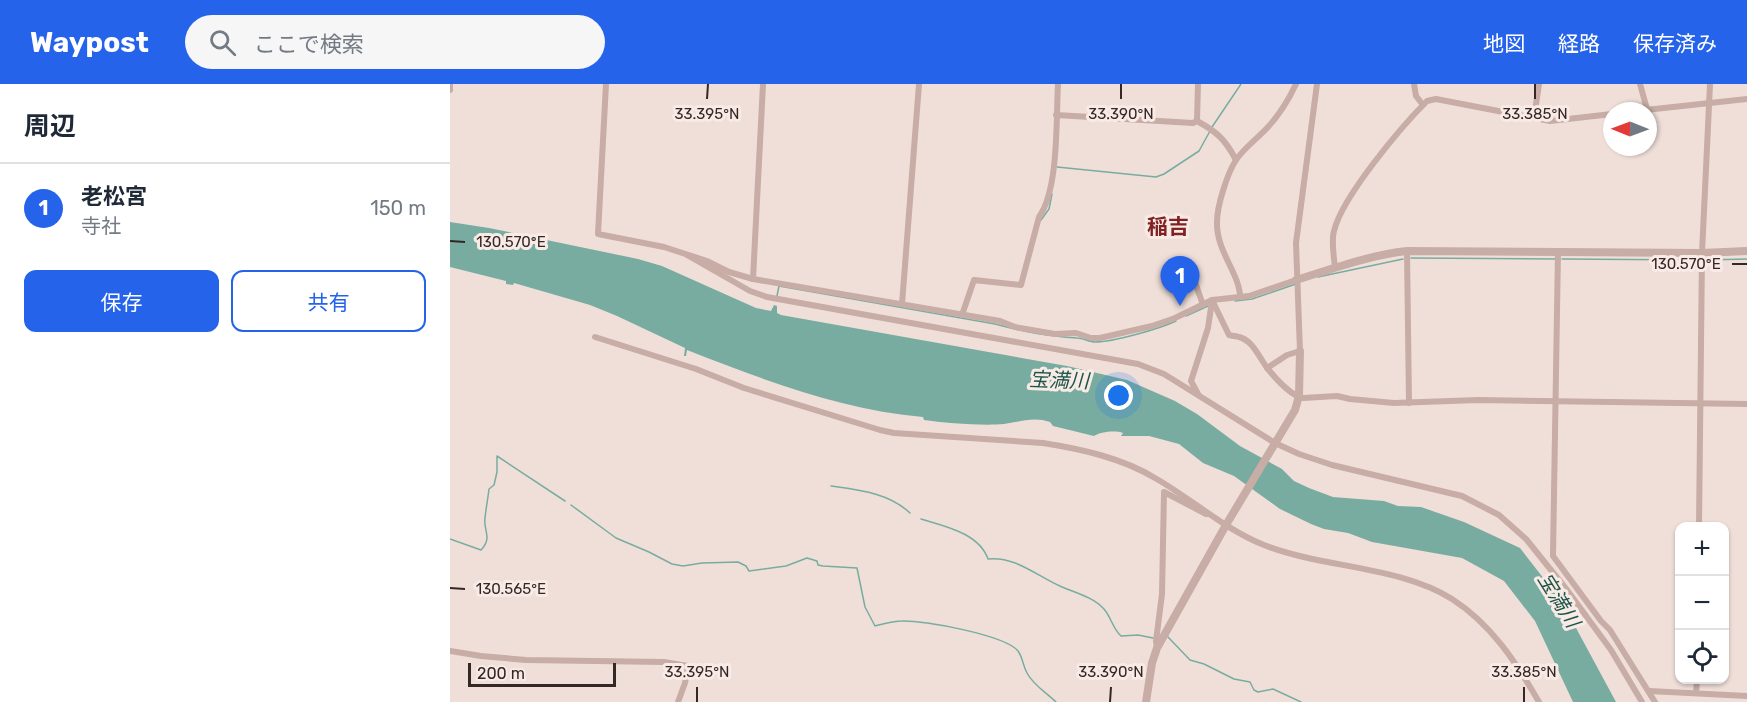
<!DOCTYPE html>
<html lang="ja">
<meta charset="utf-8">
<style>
:root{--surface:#fff;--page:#f6f6f7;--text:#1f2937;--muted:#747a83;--line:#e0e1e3;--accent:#2563eb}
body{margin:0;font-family:Rubik,"Noto Sans JP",sans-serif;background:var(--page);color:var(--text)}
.controls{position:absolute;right:18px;bottom:18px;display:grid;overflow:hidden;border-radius:12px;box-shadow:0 2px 4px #0004}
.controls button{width:54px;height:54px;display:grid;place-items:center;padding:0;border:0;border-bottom:2px solid var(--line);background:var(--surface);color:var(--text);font:30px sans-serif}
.compass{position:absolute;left:1153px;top:18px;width:54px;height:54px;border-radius:50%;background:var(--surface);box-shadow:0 2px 4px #0004;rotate:271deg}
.scale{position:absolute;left:18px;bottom:15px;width:148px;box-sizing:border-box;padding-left:6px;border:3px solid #342726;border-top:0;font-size:16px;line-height:21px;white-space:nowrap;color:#342726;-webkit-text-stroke:4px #f8eae5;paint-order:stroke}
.you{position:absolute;left:669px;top:312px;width:21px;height:21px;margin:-15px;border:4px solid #fff;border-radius:50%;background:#1a73e8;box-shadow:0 0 0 9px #1a73e833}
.badge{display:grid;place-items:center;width:39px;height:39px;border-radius:50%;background:var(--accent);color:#fff;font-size:20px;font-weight:700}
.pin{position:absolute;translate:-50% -50px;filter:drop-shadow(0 2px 3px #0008)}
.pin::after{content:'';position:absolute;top:32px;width:21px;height:18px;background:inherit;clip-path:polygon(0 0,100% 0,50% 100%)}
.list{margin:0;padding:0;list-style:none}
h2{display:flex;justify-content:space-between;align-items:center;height:78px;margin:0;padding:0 24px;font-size:26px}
h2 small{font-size:20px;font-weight:400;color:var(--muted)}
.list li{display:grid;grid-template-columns:39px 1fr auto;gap:18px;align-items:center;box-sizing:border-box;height:90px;padding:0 24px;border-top:2px solid var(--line)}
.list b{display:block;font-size:22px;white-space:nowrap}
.list p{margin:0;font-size:20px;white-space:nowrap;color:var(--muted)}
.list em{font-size:20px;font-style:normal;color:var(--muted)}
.actions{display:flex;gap:12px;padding:18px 24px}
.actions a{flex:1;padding:14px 0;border:2px solid var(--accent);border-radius:12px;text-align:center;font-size:21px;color:var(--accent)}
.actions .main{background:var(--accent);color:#fff}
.icon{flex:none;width:33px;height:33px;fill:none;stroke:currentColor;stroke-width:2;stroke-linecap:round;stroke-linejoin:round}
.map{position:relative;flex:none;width:1297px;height:618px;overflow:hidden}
header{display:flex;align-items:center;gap:36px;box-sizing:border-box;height:84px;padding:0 30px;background:var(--accent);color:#fff}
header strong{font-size:28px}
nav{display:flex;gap:33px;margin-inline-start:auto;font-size:21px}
.search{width:420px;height:54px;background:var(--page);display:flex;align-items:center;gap:15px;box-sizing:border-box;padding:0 21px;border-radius:33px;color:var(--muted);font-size:22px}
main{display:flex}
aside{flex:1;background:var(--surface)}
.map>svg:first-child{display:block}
</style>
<header>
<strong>Waypost</strong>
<div class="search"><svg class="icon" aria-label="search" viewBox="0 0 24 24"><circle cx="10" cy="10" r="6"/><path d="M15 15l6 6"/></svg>ここで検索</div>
<nav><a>地図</a><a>経路</a><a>保存済み</a></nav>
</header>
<main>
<aside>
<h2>周辺<small></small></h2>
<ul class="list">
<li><span class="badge">1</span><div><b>老松宮</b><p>寺社</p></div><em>150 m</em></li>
</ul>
<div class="actions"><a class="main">保存</a><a>共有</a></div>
</aside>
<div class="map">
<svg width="1297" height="618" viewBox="0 0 1297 618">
<rect width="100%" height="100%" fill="#f0dfd9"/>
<path fill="#79aca1" d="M0 138 39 144 188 175 212 182 306 224 321 227 324 221 327 222V229L331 231 617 282 677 296 725 317 747 330 790 362 832 385 844 397 859 404 883 413 934 417 948 422 971 423 1014 438 1070 464 1112 518 1166 618H1123L1085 537 1054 497 1012 474 922 458 898 449 874 445 861 440 830 425 784 392 753 379 729 360 699 352H671L673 349C665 346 650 348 644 352L603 342 600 338C584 332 570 338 554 340 534 342 494 339 474 336L473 333C393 326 313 296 237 266L236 272H234L235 264 167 232 140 221 64 199 63 201 56 200V197L0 183Z"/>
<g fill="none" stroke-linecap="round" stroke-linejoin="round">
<g stroke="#79aca1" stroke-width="1.5">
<path d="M762 43 791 0"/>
<path d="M607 83 706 93 714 90 749 67 760 47"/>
<path d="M591 136 599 125 602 110"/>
<path d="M961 174 1105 175"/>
<path d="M1112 175 1248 176"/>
<path d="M1256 176 1297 175"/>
<path d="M868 193 953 175"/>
<path d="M327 212 329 202 545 240C575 248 596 252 627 254 633 254 639 258 645 258 663 258 709 245 726 237"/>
<path d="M785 217 802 215 846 200"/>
<path d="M736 232 758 222"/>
<path d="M381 402C409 406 439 409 460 429"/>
<path d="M121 421 166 454 199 468 222 480 233 482 252 479 288 478 296 482 299 487 336 482 357 474 367 477 368 481 373 482 407 484 415 523 425 542C433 540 443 537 452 537 473 536 555 551 568 567 573 574 573 582 577 589 584 602 596 608 606 618"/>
<path d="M471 435C494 442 529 449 538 475 566 472 588 493 612 503 626 509 643 513 654 525 661 533 663 545 671 552L688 551 703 554"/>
<path d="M0 455 31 466C43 453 33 447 35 434 36 424 38 414 39 405L44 401 47 388V372L115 417"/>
<path d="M718 553 740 576 754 580 784 595 800 598 804 606 808 608 823 605 851 618"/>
</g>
<g stroke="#c8aca6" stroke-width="6">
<path d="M156 0 148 150 214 163 257 177 279 188 303 195 550 237 565 243 605 250 626 249 641 254H650L702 242 725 234 762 216 799 212 846 196"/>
<path d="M748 0 747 37C767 48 775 55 786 76"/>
<path d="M964 0 966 12 973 21"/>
<path d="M1190 0 1197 25"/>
<path d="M0 6V0"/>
<path d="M1186 27 1297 15"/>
<path d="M606 31 743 39 747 37"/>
<path d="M1084 34 1089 0"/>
<path d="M957 167 959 319"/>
<path d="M1108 167 1103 472 1151 537 1160 546 1205 618"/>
<path d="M237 171 300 207 317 213 688 280 714 290 825 359 849 370 882 381 1012 412 1049 431 1076 455 1117 506 1161 566 1192 618"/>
<path d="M885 184C884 173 881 157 884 147 892 113 951 43 977 17L986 15 1100 37 1162 30"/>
<path d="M303 195 313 0"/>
<path d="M745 198 753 221"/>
<path d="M790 213C790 190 766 167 767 138 767 122 777 90 786 76 794 64 808 54 818 43 829 31 839 15 846 0"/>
<path d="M762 216 779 251C783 252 786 252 789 253 804 257 809 274 818 285 826 295 836 306 847 312"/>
<path d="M452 220 469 0"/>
<path d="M512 231 524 196 571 201 589 133C609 105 606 35 608 0"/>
<path d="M145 253 246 285 294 304 430 346 444 349 593 359C631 365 672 374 705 394 742 415 774 445 814 461 872 484 950 482 1002 515 1041 540 1066 578 1089 618"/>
<path d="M817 284 837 271 850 267 846 159 867 0"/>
<path d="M748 310 741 297 758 244 762 217"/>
<path d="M853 314 887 312 900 315 944 319 1028 316 1297 320"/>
<path d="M1249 442 1252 169 1260 0"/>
<path d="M707 564 706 557 712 510 714 408 756 430"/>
<path d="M0 567 31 572 76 576 214 578 238 582 235 599 228 618"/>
<path d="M1199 607 1297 612"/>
<path d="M1246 609 1247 596"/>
</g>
<g stroke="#c8aca6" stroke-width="8">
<path d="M846 196C882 185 920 171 957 167L1252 169 1297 167"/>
<path d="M696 618 702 579 707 564 776 441 845 326 849 312 850 267"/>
</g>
</g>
<path fill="none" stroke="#342726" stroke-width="2" d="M257 15 258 0M671 15V0M1085 15V0M0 157 15 158M1282 180H1297M0 504 15 505M247 618V603M660 618 661 603M1074 618V603"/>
<g text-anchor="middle" stroke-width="6" stroke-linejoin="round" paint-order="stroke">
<g font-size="20" font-style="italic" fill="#1e5449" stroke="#f8eae5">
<text transform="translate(609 296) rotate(2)" y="7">宝満川</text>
<text transform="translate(1109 516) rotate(58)" y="7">宝満川</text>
</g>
<g font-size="21" font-weight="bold" fill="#802224" stroke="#f8eae5">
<text x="718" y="150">稲吉</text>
</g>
</g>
<g font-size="15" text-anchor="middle" fill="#342726" stroke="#f8eae5" stroke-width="6" stroke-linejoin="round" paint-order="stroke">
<text x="257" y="35">33.395°N</text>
<text x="671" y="35">33.390°N</text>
<text x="1085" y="35">33.385°N</text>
<text x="61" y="163">130.570°E</text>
<text x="1236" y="185">130.570°E</text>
<text x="61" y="510">130.565°E</text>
<text x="247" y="593">33.395°N</text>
<text x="661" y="593">33.390°N</text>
<text x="1074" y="593">33.385°N</text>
</g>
</svg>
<div class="controls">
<button>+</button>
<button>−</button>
<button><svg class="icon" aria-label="locate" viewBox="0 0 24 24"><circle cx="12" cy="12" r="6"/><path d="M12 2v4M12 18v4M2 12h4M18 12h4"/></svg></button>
</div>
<svg class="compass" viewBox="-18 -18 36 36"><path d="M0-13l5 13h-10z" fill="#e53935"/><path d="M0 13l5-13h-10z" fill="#747a83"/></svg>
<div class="scale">200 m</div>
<div class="you"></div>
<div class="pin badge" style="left:730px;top:222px">1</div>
</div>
</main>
